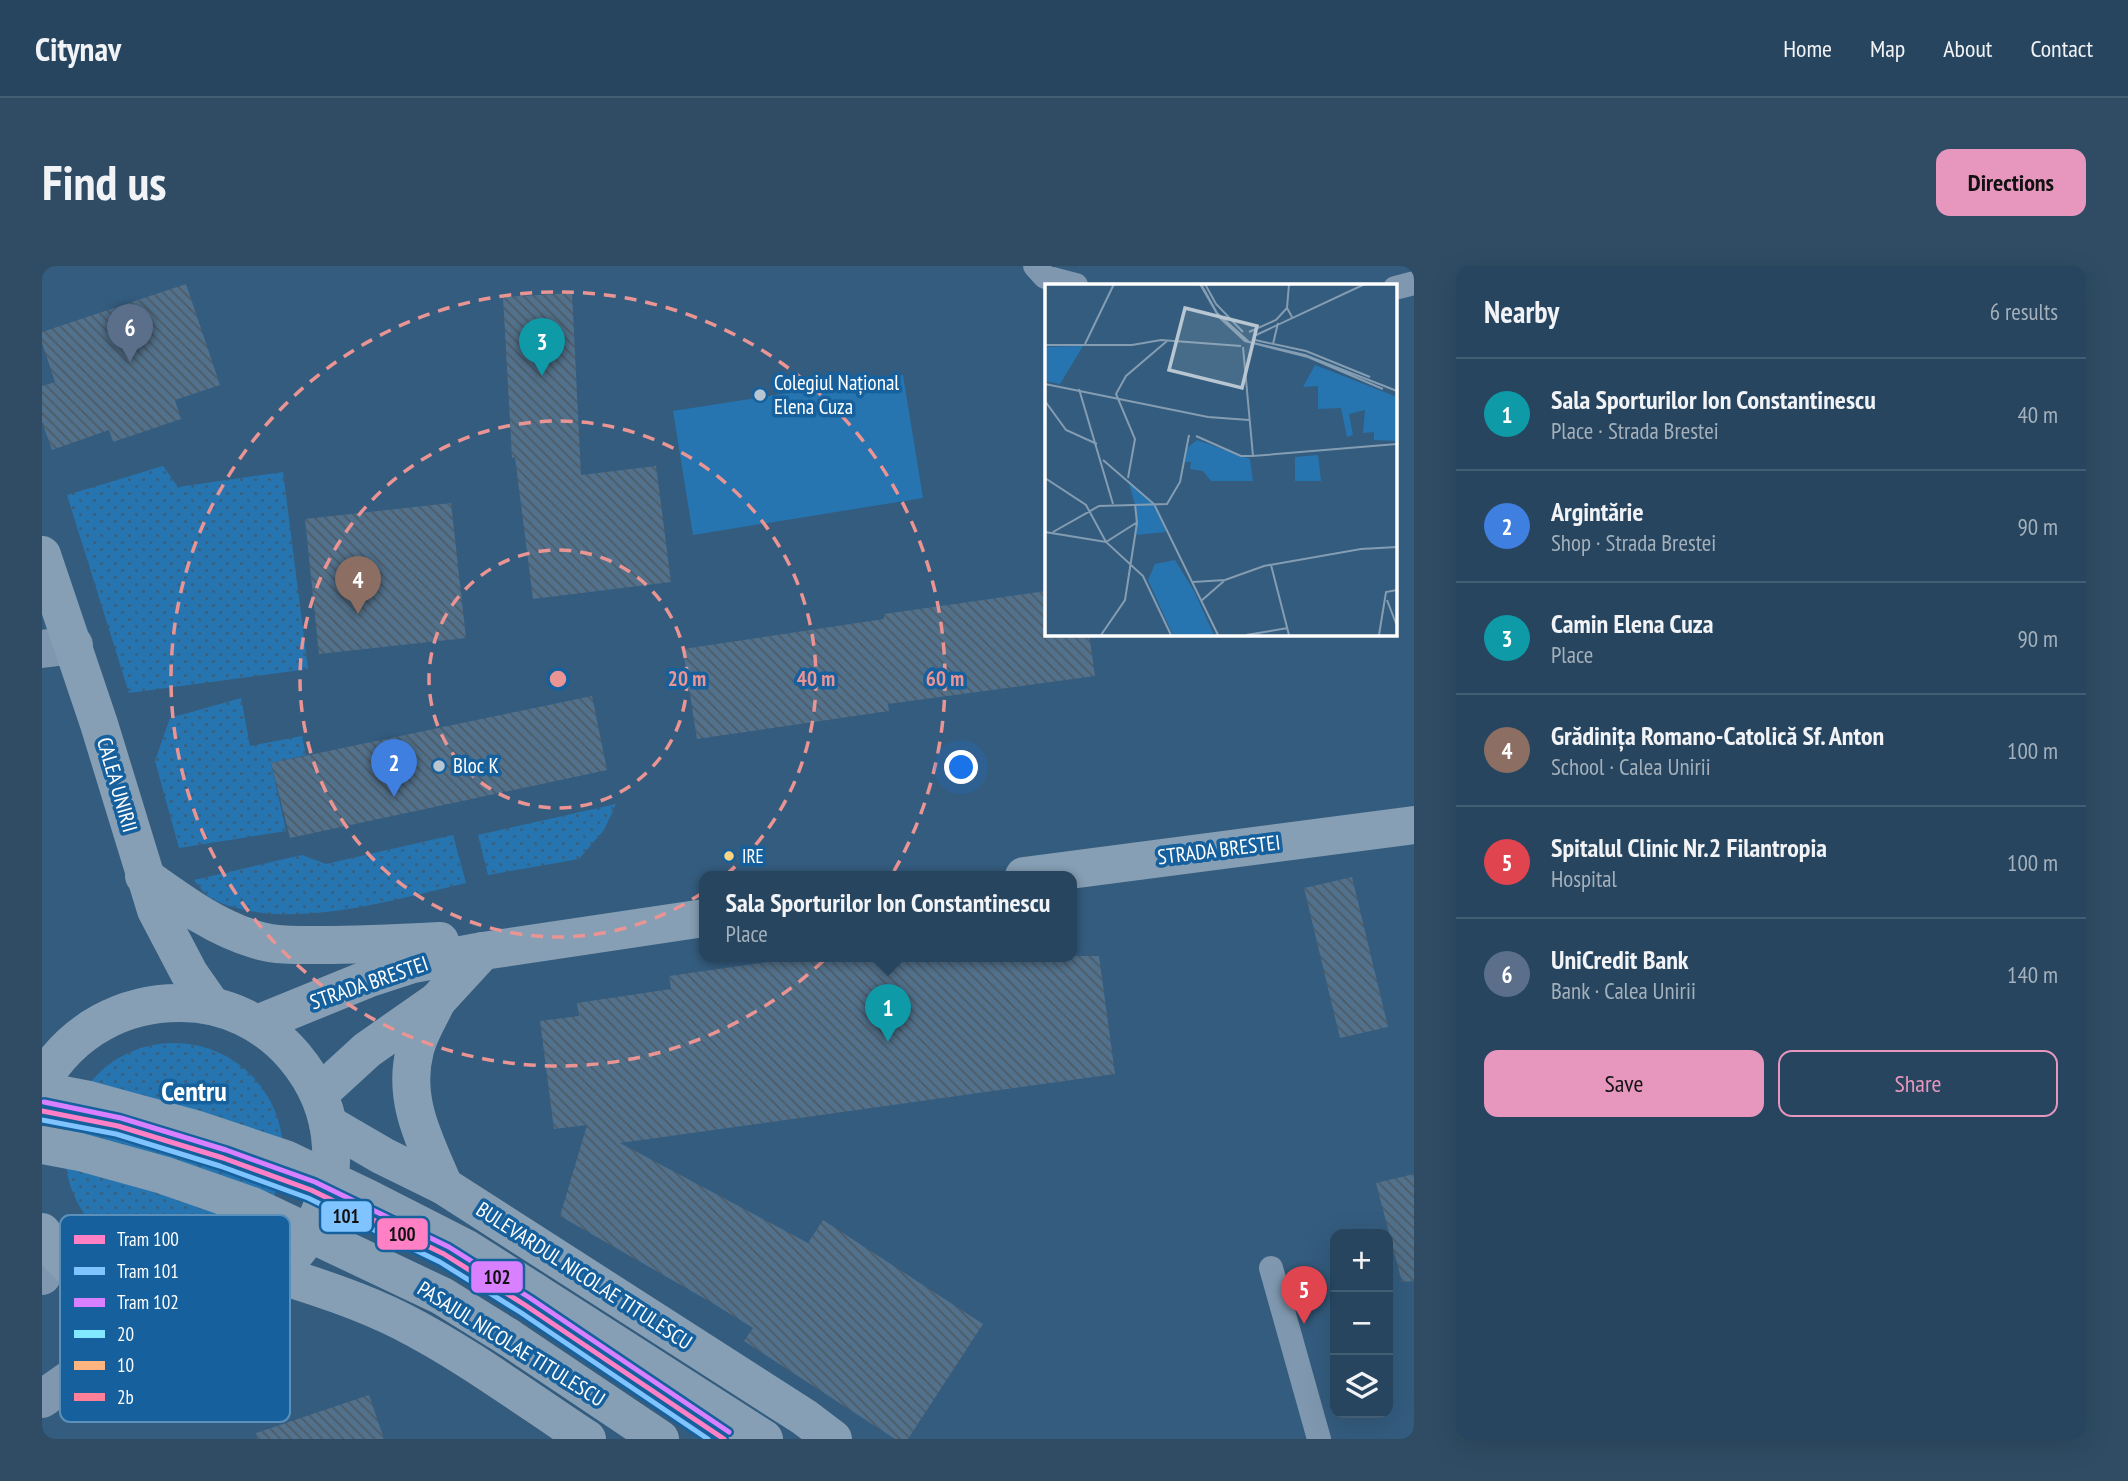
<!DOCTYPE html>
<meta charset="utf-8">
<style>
:root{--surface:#27455e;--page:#2f4c64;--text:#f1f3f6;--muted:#a4b1bc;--line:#435d73;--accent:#e797bd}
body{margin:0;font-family:"PT Sans Narrow",sans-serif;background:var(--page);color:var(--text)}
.controls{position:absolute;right:21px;bottom:21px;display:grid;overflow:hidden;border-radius:14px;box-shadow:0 7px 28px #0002}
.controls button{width:63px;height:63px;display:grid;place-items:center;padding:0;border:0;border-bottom:2px solid var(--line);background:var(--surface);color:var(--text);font:35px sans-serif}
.you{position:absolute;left:920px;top:502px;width:24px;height:24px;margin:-18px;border:5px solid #fff;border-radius:50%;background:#1a73e8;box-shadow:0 0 0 10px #1a73e833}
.badge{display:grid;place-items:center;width:46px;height:46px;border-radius:50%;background:var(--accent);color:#fff;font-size:23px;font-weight:700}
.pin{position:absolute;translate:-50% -58px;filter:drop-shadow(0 2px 4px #0008)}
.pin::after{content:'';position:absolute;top:37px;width:24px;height:21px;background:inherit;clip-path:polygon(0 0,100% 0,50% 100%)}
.popup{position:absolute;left:657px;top:605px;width:378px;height:91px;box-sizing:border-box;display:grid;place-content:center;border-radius:14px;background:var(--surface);filter:drop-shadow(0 2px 5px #0005);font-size:23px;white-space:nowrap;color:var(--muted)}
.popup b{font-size:26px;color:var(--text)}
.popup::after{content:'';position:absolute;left:50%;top:100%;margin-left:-14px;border:14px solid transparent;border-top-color:var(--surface)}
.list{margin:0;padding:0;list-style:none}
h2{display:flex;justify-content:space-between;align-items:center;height:91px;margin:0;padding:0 28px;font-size:30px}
h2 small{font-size:23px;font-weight:400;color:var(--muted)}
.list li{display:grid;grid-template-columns:46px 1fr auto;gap:21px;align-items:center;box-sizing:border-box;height:112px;padding:0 28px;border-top:2px solid var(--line)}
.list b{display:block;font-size:26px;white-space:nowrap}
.list p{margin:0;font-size:23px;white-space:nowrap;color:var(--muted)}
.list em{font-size:23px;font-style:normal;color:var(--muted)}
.actions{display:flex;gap:14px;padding:21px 28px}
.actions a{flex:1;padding:16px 0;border:2px solid var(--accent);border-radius:14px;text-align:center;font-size:24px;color:var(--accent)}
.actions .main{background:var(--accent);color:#111}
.icon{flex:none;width:38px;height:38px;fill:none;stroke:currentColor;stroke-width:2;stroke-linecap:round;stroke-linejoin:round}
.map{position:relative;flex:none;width:1372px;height:1173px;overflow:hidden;border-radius:14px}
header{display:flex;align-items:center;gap:42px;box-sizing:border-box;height:98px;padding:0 35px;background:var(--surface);border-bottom:2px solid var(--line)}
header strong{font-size:33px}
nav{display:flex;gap:38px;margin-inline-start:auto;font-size:24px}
.intro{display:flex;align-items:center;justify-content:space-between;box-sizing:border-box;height:168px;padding:0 42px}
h1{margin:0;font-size:49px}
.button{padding:18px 32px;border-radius:14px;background:var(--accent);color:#111;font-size:24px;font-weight:700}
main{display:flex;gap:42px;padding:0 42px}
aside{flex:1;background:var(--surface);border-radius:14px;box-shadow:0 7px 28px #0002}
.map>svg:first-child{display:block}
</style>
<header>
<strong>Citynav</strong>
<nav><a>Home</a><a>Map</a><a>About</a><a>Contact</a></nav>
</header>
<div class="intro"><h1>Find us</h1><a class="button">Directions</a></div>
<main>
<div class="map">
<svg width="1372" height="1173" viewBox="0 0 1372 1173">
<defs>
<pattern id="grass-dots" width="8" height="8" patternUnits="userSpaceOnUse" patternTransform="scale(1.75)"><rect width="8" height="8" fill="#2675b1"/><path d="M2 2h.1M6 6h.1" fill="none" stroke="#39607e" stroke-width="1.8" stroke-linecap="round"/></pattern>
<pattern id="building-back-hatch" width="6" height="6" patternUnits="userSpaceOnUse" patternTransform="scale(1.75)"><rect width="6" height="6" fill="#51718c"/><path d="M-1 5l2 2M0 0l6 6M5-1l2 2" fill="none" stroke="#4e5b66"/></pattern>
</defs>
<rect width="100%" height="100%" fill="#345c7e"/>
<g fill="url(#grass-dots)">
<path d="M121 200 136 221 241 206 266 403 87 427 25 229Z"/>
<path d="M199 432 208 480 260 470 264 489 229 497 244 565 137 582 113 495 128 452Z"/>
<path d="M574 538 562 564 537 593 446 609 436 569Z"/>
<path d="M411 569 424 617C350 634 242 668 170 633 163 629 157 620 152 614L260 589 284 598Z"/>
<circle cx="132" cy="886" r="109"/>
</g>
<path fill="#2675b1" d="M861 109 881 232 651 269 631 145Z"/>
<g fill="url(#building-back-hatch)">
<path d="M144 18 178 119 133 134 139 153 71 176 67 164 10 184 0 156V120L13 116 0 77V66Z"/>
<path d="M530 27 539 209 614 200 629 316 491 333 473 191 470 192 461 31Z"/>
<path d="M409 237 424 372 277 388 263 253Z"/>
<path d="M1004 325V368H1047L1053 410 846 438 847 445 655 473 641 383 842 353V348Z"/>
<path d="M550 430 565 504 248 572 229 497Z"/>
<path d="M1310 611 1346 761 1298 772 1262 622Z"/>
<path d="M768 690H1057L1073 808 578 877 766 977 781 954 941 1058 866 1173H853L702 1075 711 1062 672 1038 518 950 545 859 512 863 498 755 537 750 535 737 629 723 627 710Z"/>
<path d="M1372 908V1015L1360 1016 1334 917Z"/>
<path d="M327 1129 342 1173H215L214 1167Z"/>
</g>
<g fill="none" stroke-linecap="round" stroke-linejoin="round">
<g stroke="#7f98af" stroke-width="24">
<path d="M993 0 1003 11 1034 19"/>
<path d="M1353 22 1372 17"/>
<path d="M1229 1002 1277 1173"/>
</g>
<path stroke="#7f98af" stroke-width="38" d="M0 383 32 379"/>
<g stroke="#7f98af" stroke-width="38">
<path d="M0 1010 12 984"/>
<path d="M0 1133 51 1097 118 1043"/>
</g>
<g stroke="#869fb4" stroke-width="38">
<path d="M0 289 57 458 114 644 147 707 170 740"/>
<path d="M102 610C137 635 173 662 215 674 235 680 258 679 279 679 319 679 359 677 398 675"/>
<path d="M982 610 1372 559"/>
<path d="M395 735C388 750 377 767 373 784 360 834 383 875 402 920"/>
<path d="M215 758 328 712 371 698 441 685 662 652"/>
<path d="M0 815C30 764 82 736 140 737 183 737 224 757 252 790 348 903 244 1072 100 1039 58 1029 22 1002 0 966"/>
<path d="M277 828 325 784 395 735 441 685"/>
<path d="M286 858 341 890 402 920 762 1151 791 1173"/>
<path d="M234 1008C276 1021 319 1035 359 1055 424 1088 484 1133 545 1173"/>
<path d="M491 1025 722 1173"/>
<path d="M466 1071 618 1173"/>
</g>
<g stroke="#869fb4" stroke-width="38">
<path d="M0 825 47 834 153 863 243 893 325 932 425 983 491 1025"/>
<path d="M0 879 38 886 121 909 210 940 400 1030 466 1071"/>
</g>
<defs>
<path id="tram-1" d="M0 845 76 860 181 892 269 924 402 988 483 1039 682 1173"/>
<path id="tram-2" d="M0 854 74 868 178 900 266 932 398 996 478 1046 666 1173"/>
<path id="tram-3" d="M2 836 79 852 184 884 273 916 407 981 488 1032 687 1166"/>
</defs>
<use href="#tram-1" stroke="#15609d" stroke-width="10"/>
<use href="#tram-2" stroke="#15609d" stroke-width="10"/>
<use href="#tram-3" stroke="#15609d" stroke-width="10"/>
<use href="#tram-1" stroke="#ff80c5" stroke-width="5"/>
<use href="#tram-2" stroke="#80c4ff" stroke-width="5"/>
<use href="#tram-3" stroke="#d880ff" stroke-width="5"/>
</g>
<g fill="none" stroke="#ea9494" stroke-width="3.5" stroke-dasharray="12 9">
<circle cx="516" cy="413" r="129"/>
<circle cx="516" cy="413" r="258"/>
<circle cx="516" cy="413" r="387"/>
</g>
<g fill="#b8c6d2" stroke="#15609d" stroke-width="2.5">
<circle cx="718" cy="129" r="7"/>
<circle cx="397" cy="500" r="7"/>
</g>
<circle fill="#ffd580" stroke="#15609d" stroke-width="2.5" cx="687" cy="590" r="6"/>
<g text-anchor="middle" stroke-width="7" stroke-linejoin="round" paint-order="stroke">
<g font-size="19" fill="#fff" stroke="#15609d" text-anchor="start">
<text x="700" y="597">IRE</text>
</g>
<g font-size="21" fill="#fff" stroke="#15609d" text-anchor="start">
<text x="732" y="124">Colegiul Național<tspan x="732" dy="24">Elena Cuza</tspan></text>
<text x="411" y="507">Bloc K</text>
</g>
<g font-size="21" fill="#fff" stroke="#15609d">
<text transform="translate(75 519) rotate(74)" y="7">CALEA UNIRII</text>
<text transform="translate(1177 584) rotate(-7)" y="7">STRADA BRESTEI</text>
<text transform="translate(327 717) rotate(-19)" y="7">STRADA BRESTEI</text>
<text transform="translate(542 1010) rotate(33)" y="7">BULEVARDUL NICOLAE TITULESCU</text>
<text transform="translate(469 1078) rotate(32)" y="7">PASAJUL NICOLAE TITULESCU</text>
</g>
<g font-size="28" font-weight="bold" fill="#fff" stroke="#15609d">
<text x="152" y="835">Centru</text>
</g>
</g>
<g transform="translate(1003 18)">
<rect width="352" height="352" fill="#345c7e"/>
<path d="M38 62 15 100 0 97V63ZM270 81 352 113V157L329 156V148L318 149 320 126 304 130 308 151 302 153 296 124 273 125V102L258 103ZM152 156 205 175 208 197H166L158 187 145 185 146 178H140L142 164ZM273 171 276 197H250V173ZM83 196 109 220 121 248 90 251 91 224ZM130 276 149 307 169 351H128L103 296 110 280Z" fill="#2675b1"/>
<path fill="none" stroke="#859db2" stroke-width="2" d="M155 0 174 33 200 57 263 73 338 105M156 0 172 29 204 58 260 71 352 107M160 0 171 20 198 48M244 0 242 24 247 33M204 48 231 36 242 24M209 52 320 0M210 56 261 67 325 93M40 60 69 0M228 60 233 39M0 61H87L116 56 196 62M198 63 208 172 352 160M0 100 163 133 204 136M34 105 68 220M0 117 21 146 52 160M151 152 196 172H208M58 176 109 220 173 351M0 194 41 221 61 258 98 292 126 351M83 194 90 155 71 110 81 92 122 57M0 248 61 258 91 239M8 248 54 222 122 220 135 198 144 151M226 281 244 351M148 298 180 296 219 282 316 265 352 263M342 316 352 342M156 317 179 297M56 351 80 316 92 239 90 220M201 351 243 344M334 351 341 308 352 306"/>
<path fill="#b8c6d2" fill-opacity="0.15" stroke="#b8c6d2" stroke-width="3.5" d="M140 24 212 42 197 104 124 86Z"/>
<rect width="352" height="352" fill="none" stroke="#fff" stroke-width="3.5"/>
</g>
<rect x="18" y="949" width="230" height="207" rx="10" fill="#15609d" stroke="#5b90ba" stroke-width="2"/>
<rect x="32" y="969" width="31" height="9" fill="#ff80c5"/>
<rect x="32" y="1001" width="31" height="8" fill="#80c4ff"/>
<rect x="32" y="1032" width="31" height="9" fill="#d880ff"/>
<rect x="32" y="1064" width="31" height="8" fill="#80e8ff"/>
<rect x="32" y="1095" width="31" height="9" fill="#ffb580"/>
<rect x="32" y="1127" width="31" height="8" fill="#ff8098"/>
<g font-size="19" fill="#fff">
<text x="75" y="980">Tram 100</text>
<text x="75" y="1012">Tram 101</text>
<text x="75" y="1043">Tram 102</text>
<text x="75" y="1075">20</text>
<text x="75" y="1106">10</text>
<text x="75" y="1138">2b</text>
</g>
<circle cx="516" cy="413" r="10" fill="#ea9494" stroke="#15609d" stroke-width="3.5"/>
<g font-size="21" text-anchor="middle" font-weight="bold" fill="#ea9494" stroke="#15609d" stroke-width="7" stroke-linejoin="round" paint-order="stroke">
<text x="645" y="420">20 m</text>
<text x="774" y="420">40 m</text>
<text x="903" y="420">60 m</text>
</g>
<g stroke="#15609d" stroke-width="2.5">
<rect x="278" y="934" width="53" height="33" rx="7" fill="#80c4ff"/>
<rect x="334" y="951" width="53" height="34" rx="7" fill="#ff80c5"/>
<rect x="428" y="994" width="54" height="34" rx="7" fill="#d880ff"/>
</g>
<g font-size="19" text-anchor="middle" font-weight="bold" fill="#111">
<text x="304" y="957">101</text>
<text x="360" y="975">100</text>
<text x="455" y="1018">102</text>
</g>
</svg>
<div class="controls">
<button>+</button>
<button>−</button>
<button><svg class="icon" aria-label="layers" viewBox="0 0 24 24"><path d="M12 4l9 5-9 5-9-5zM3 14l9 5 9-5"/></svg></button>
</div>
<div class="you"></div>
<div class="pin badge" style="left:846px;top:776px;background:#0f9aa8">1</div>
<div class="popup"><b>Sala Sporturilor Ion Constantinescu</b>Place</div>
<div class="pin badge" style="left:352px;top:531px;background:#3f7fe0">2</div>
<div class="pin badge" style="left:500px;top:110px;background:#0f9aa8">3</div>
<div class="pin badge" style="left:316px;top:348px;background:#8d6e63">4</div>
<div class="pin badge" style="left:1262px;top:1058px;background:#e0444e">5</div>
<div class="pin badge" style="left:88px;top:96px;background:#5c6f8a">6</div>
</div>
<aside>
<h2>Nearby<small>6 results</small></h2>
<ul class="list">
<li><span class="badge" style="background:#0f9aa8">1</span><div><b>Sala Sporturilor Ion Constantinescu</b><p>Place · Strada Brestei</p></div><em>40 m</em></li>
<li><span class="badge" style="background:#3f7fe0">2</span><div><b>Argintărie</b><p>Shop · Strada Brestei</p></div><em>90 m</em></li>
<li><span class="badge" style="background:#0f9aa8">3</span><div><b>Camin Elena Cuza</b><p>Place</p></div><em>90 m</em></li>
<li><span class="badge" style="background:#8d6e63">4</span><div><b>Grădinița Romano-Catolică Sf. Anton</b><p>School · Calea Unirii</p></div><em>100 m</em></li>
<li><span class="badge" style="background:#e0444e">5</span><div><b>Spitalul Clinic Nr.2 Filantropia</b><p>Hospital</p></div><em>100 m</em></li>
<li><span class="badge" style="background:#5c6f8a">6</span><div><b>UniCredit Bank</b><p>Bank · Calea Unirii</p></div><em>140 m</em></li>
</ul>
<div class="actions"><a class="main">Save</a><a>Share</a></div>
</aside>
</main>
